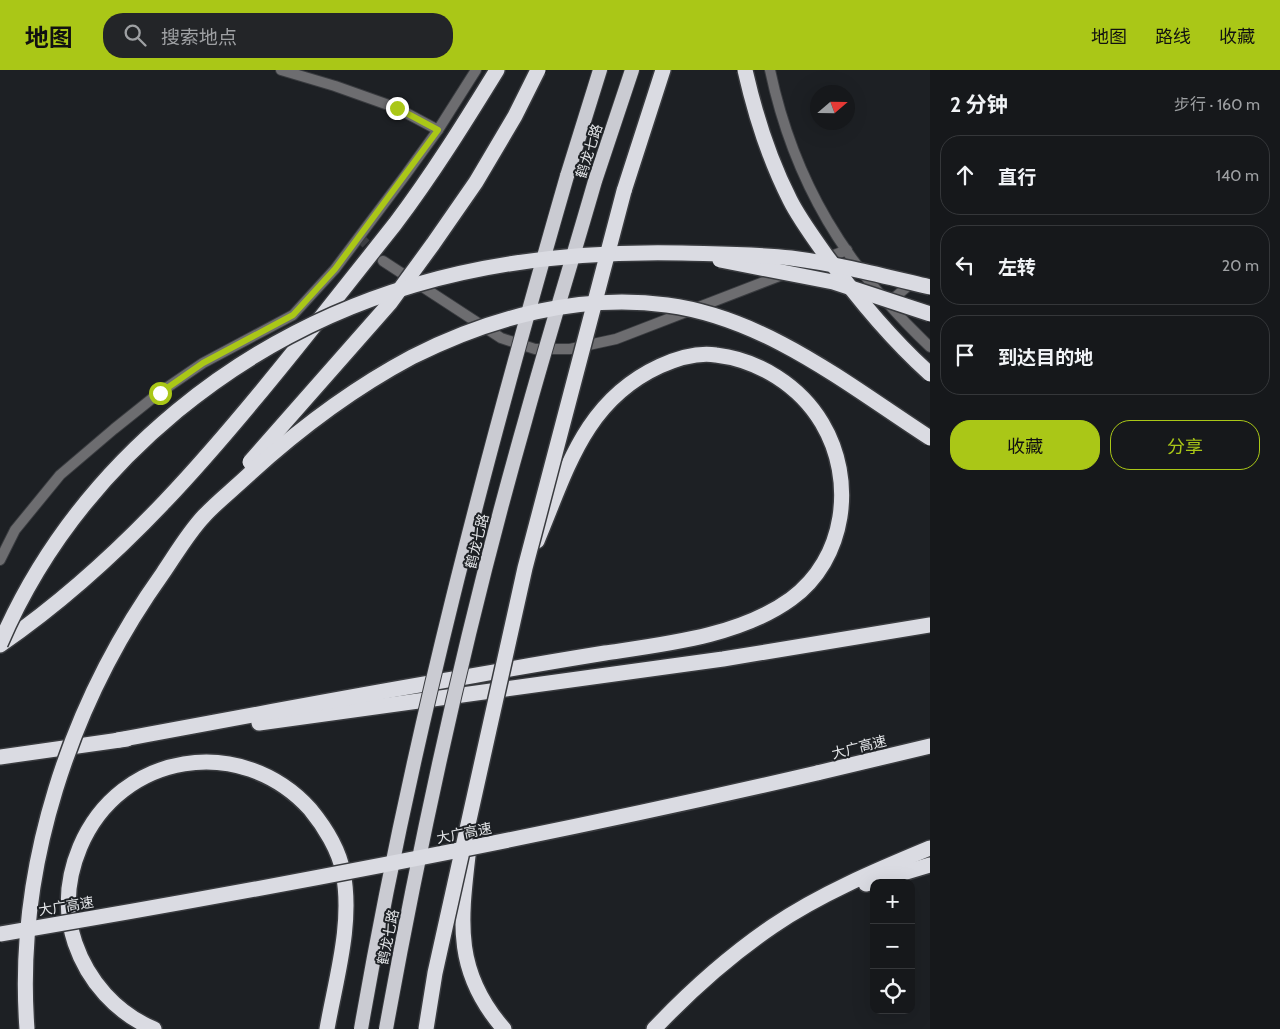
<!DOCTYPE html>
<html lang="zh">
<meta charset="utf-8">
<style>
:root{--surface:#16181b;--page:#232528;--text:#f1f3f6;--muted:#9ea0a3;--line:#35373a;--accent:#aac717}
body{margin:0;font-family:Cabin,"Noto Sans SC",sans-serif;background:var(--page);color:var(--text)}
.controls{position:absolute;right:15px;bottom:15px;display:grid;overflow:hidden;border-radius:10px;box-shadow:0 5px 20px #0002}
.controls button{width:45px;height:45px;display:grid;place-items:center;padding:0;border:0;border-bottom:1px solid var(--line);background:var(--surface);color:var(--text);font:25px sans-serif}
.compass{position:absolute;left:810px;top:15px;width:45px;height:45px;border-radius:50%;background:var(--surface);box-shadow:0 5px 20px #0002;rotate:70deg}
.stop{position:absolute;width:15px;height:15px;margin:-11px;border:4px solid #aac717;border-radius:50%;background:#fff}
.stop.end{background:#aac717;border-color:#fff;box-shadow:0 1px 5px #0008}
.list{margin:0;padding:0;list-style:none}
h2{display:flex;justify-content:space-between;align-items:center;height:65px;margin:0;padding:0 20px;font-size:21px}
h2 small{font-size:16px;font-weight:400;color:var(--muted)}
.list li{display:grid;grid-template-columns:32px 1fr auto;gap:15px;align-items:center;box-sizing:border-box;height:80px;margin:0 10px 10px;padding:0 10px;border:1px solid var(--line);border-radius:20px}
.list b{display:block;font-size:19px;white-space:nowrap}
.list em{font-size:16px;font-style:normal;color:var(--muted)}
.actions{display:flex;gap:10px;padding:15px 20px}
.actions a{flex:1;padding:11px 0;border:1px solid var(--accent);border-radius:20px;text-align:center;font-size:18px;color:var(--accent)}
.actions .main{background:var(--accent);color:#111}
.icon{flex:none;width:28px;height:28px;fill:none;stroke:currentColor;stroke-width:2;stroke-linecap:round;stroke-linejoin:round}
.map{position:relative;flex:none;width:930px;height:959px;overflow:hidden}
header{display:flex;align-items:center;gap:30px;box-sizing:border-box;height:70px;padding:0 25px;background:var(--accent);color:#111}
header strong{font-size:24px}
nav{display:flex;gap:28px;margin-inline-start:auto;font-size:18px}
.search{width:350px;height:45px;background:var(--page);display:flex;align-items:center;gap:12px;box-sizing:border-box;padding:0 18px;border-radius:20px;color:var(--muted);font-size:19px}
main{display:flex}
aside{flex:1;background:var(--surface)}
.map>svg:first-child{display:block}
</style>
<header>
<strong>地图</strong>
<div class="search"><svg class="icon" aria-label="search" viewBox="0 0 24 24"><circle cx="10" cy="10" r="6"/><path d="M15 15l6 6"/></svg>搜索地点</div>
<nav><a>地图</a><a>路线</a><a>收藏</a></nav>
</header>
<main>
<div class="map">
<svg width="930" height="959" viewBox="0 0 930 959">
<rect width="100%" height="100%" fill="#1d2024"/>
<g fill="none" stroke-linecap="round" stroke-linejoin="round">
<path stroke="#3b3d41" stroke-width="10" stroke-dasharray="10 5" stroke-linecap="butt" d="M359 167 383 191"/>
<defs>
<g id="minor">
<path d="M281 0 335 16 397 38 438 60"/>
<path d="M770 0C794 113 846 197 930 277"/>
<path d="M383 191 501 268 535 279H570L616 269 847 180"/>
<path d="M888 233 914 211"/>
<path d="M0 490 15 460 60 405 114 359 159 323 203 293 293 245 335 199 404 107 438 60 476 0"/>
</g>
<g id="trunk">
<path d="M567 106 600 0"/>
<path d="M595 111 632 0"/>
</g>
<g id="motorway">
<path d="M624 121 663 0"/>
<path d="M0 575C121 492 216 379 307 265 336 228 366 191 395 154 432 105 465 52 497 0"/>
<path d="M259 653 723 589 930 555"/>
<path d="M118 670C238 648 357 625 477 605 520 597 562 590 605 583 666 574 740 566 791 529 846 489 856 410 822 353 800 316 759 290 716 285 697 282 678 288 660 296 584 331 567 400 537 471"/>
<path d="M0 687 127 669"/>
<path d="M817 703 930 676"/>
<path d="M469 777C461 848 452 900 504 959"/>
<path d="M866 814 930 795"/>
<path d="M154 959C116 943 88 911 75 873 64 840 67 808 80 777 120 682 241 663 310 739 324 756 339 780 343 802 353 853 336 908 327 959"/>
<path d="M654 959C690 921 729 886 773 856 820 824 877 800 930 778"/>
</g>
</defs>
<use href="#minor" stroke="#393b3f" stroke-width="12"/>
<use href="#trunk" stroke="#393b3f" stroke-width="16"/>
<use href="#motorway" stroke="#393b3f" stroke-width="18"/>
<use href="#minor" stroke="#6d6d70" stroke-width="10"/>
<use href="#trunk" stroke="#cacbd2" stroke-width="14"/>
<use href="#motorway" stroke="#dadbe2" stroke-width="15"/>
<defs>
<g id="trunk-bridge">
<path d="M361 959C411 670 486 387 567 106"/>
<path d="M386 959C423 755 468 551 525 351 547 271 572 191 595 111"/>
</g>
<g id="motorway-bridge">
<path d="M745 0C755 44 769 89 790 130 799 148 813 167 825 184 857 228 890 268 930 304"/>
<path d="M720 190 833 212 930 244"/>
<path d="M250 392 390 233 433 174 476 112 515 46 538 0"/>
<path d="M0 574C39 483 101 404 177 341 324 220 494 179 682 183 718 184 754 184 791 188 838 194 884 206 930 217"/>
<path d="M0 864C274 818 546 766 817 703"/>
<path d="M27 959C15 798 70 633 163 503 176 484 188 463 204 446 216 433 231 421 244 409 296 361 350 320 412 287 489 248 580 223 667 235 766 248 848 315 930 368"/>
<path d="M426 959 435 903 525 498 624 121"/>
</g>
</defs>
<use href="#trunk-bridge" stroke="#393b3f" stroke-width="16" stroke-linecap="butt"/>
<use href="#motorway-bridge" stroke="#393b3f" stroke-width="18" stroke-linecap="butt"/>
<use href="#trunk-bridge" stroke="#cacbd2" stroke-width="14"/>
<use href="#motorway-bridge" stroke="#dadbe2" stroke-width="15"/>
</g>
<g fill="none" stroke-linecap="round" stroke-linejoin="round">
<path stroke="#aac717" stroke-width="6" d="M160 323 203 293 293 245 335 199 438 60 397 38"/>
</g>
<g text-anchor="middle" stroke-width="4" stroke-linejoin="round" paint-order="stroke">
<g font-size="14" fill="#e2e4e7" stroke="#1d2024">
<text transform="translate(589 81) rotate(-72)" y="5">鹤龙七路</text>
<text transform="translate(477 471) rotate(-76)" y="5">鹤龙七路</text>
<text transform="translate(859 677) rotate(-14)" y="5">大广高速</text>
<text transform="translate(464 763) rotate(-11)" y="5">大广高速</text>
<text transform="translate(66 836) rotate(-9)" y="5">大广高速</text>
<text transform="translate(388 867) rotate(-78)" y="5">鹤龙七路</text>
</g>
</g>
</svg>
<div class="controls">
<button>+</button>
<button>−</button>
<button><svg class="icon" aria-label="locate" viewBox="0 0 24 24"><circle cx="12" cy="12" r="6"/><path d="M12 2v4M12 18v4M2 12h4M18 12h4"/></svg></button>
</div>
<svg class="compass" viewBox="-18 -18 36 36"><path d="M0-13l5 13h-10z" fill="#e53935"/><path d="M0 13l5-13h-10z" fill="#9ea0a3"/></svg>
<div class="stop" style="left:160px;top:323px"></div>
<div class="stop end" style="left:397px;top:38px"></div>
</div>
<aside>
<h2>2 分钟<small>步行 · 160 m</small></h2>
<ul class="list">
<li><svg class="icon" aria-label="ahead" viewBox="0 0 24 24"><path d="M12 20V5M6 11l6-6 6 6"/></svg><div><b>直行</b></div><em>140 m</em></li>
<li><svg class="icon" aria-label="left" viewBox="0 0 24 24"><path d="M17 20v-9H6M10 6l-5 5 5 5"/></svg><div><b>左转</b></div><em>20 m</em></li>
<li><svg class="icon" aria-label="arrive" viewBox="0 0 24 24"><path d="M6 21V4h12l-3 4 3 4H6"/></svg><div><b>到达目的地</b></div></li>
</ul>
<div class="actions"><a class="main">收藏</a><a>分享</a></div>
</aside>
</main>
